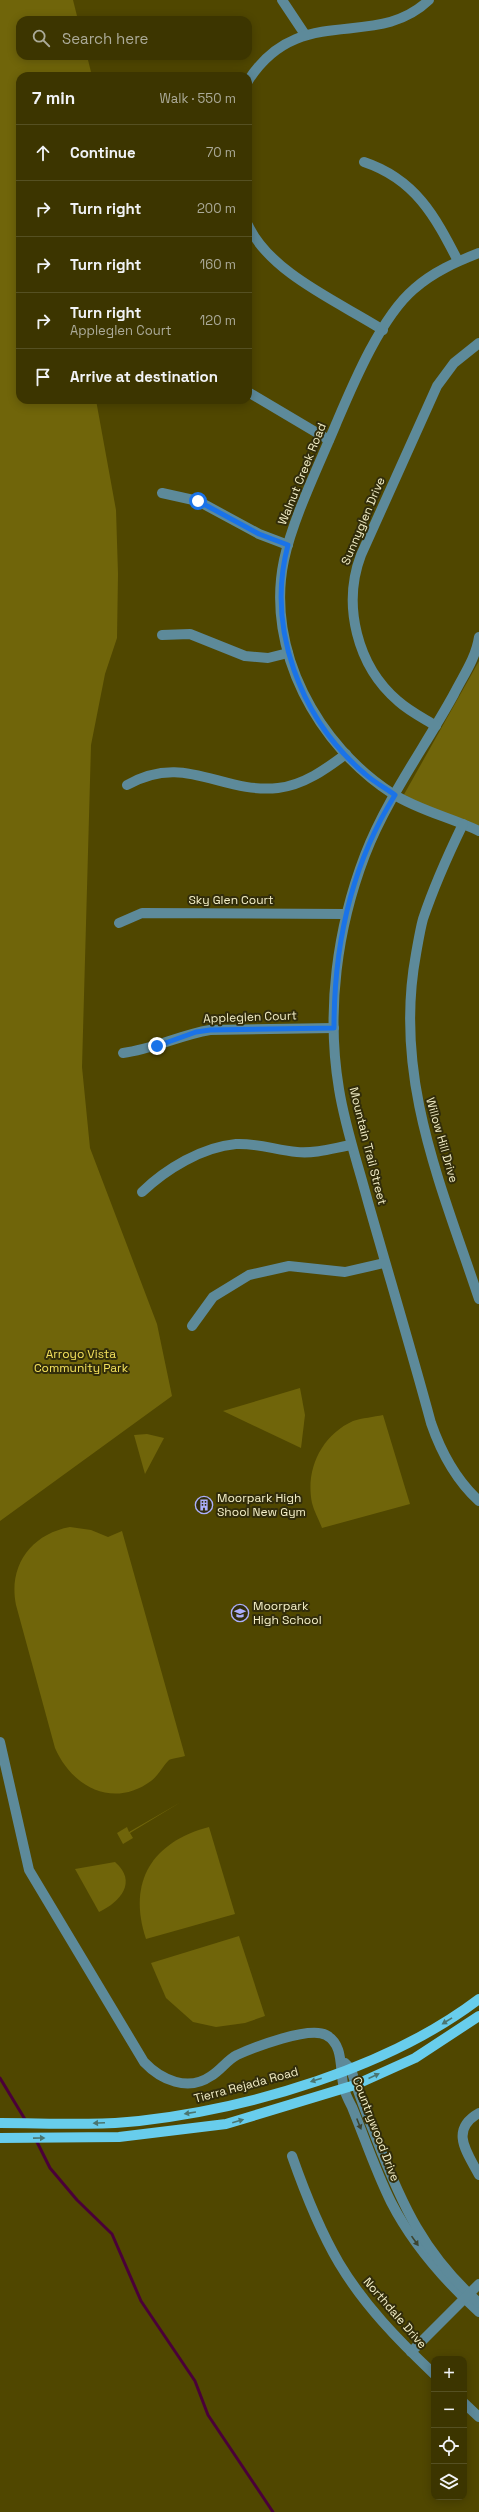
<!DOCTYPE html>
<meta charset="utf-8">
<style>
:root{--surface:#3c3500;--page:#433d0a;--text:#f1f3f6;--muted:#acab99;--line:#555022}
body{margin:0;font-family:"Space Grotesk",sans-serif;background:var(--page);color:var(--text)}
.controls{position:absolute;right:12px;bottom:12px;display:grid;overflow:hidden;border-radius:8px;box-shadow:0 2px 10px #0003}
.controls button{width:36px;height:36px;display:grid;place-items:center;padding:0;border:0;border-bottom:1px solid var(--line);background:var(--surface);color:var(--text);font:20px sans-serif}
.stop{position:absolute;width:12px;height:12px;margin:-9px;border:3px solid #1a73e8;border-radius:50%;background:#fff}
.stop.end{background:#1a73e8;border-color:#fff;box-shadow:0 1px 4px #0008}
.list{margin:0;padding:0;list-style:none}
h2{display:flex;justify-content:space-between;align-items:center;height:52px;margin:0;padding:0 16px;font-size:17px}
h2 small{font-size:13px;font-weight:400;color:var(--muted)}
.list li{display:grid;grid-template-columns:26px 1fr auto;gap:12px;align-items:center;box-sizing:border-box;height:56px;padding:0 16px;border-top:1px solid var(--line)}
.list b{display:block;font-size:15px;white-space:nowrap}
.list p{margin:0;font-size:13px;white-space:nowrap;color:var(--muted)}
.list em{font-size:13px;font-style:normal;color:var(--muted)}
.icon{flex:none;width:22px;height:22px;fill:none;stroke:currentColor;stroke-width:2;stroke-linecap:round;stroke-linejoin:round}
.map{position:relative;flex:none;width:479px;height:2512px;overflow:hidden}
.search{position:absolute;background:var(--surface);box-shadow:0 2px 10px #0003;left:16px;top:16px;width:236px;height:44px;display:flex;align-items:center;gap:10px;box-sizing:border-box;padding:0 14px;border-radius:12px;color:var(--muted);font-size:15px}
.panel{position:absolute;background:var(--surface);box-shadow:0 2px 10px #0003;left:16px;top:72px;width:236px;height:332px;border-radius:12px}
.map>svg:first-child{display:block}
</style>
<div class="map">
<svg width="479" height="2512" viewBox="0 0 479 2512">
<rect width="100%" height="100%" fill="#504700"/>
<g fill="#70650a">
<path d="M0 0H73L78 20H20V56H87L92 76H20V400H96L116 510 118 574 117 638 105 674 91 745 82 1067 90 1148 157 1324 172 1396 0 1521Z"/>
<path d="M479 661V831L402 798Z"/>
<path d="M300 1388 305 1415 301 1448 223 1411Z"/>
<path d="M383 1415 410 1504 322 1528C319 1520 314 1511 312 1503 305 1469 322 1435 353 1421 362 1418 374 1417 383 1415Z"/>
<path d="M147 1434 164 1438 145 1474 134 1435Z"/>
<path d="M70 1527 91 1530 108 1537 122 1531 185 1756C181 1757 171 1759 169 1760 162 1767 159 1775 151 1781 113 1809 72 1787 55 1748L16 1605C8 1566 31 1534 70 1527Z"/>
<path d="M181 1802 130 1833 133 1838 123 1844 117 1833 127 1827 129 1832Z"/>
<path d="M209 1827 235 1914 146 1939C127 1882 152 1842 209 1827Z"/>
<path d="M115 1862C138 1882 120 1902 99 1912L75 1869Z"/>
<path d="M239 1936 265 2016 245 2023 216 2027 193 2022 166 1998 151 1963Z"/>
</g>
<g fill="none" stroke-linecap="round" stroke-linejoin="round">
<g stroke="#4a0038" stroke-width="3">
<path d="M0 2078 26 2121"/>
<path d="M36 2140 50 2168 77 2200 112 2234 141 2301 195 2381 208 2415 273 2512"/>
</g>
<g stroke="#5d8a9a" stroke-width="10">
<path d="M282 0 304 33"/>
<path d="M248 81C299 0 375 52 429 0"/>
<path d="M364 162C415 179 435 216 458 261"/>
<path d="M248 225C270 273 339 302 383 330"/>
<path d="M479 253C456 262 433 272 414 289 381 317 353 384 336 424 319 465 293 518 284 560 265 650 318 746 393 794 418 810 452 818 479 831"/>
<path d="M248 392 329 440"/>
<path d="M162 493 198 501 259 534 288 545"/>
<path d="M162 635 190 634 245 656 268 658 288 653"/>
<path d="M479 637C476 658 463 676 454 694 425 747 387 798 365 855 337 928 326 1011 339 1089 345 1127 358 1164 368 1202 389 1276 411 1349 431 1423 441 1452 456 1480 479 1501"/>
<path d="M436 726C423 718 409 711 398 701 357 666 342 605 361 555L437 386 454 363 479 343"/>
<path d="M127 785C185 752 221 794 278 788 304 785 326 769 346 754"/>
<path d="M463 824C448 855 434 886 423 919 420 930 418 943 416 954 393 1077 441 1185 479 1299"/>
<path d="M119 923 142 913 345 914"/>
<path d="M123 1053C155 1049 179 1035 210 1030L334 1028"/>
<path d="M142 1192C166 1169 202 1147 236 1144 257 1143 276 1150 297 1152 315 1154 334 1148 351 1145"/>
<path d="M192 1326 213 1297 249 1275 289 1266 345 1272 384 1263"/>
<path d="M0 1742 29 1870 144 2062C161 2080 188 2092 211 2076 221 2070 227 2060 237 2055 255 2047 309 2026 326 2035 345 2045 339 2071 344 2088 345 2094 349 2101 352 2107 365 2139 376 2172 391 2202 413 2245 444 2280 479 2312"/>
<path d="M345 2063 351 2069C358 2093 367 2115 376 2138 402 2205 424 2254 479 2303"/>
<path d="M479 2113C449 2130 467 2152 479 2175"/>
<path d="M292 2156C305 2193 319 2229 339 2263 364 2305 398 2340 434 2374"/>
<path d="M411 2352 479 2284"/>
<path d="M464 2403 479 2417"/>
</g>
<g stroke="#68cdec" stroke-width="10">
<path d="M0 2123C46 2123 93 2126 139 2121 252 2108 388 2068 479 1999"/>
<path d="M0 2138 119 2137 226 2124 355 2085 415 2058 479 2016"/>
</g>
</g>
<defs><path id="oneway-solid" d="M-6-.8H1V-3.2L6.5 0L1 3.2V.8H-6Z"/></defs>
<g fill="#4a7570">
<use href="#oneway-solid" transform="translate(447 2021) rotate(148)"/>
<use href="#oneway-solid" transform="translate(374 2076) rotate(-24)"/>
<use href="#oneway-solid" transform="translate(316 2080) rotate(163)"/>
<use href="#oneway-solid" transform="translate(190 2113) rotate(171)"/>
<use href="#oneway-solid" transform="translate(238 2121) rotate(-16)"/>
<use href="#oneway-solid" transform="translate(99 2123) rotate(177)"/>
<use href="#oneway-solid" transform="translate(39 2138) rotate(-1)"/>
</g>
<g fill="#3d442e">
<use href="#oneway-solid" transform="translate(359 2124) rotate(68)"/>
<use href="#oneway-solid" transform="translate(415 2241) rotate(55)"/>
</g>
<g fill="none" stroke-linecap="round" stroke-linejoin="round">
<path stroke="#1a73e8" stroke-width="5" d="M157 1046 196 1032 210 1030 334 1028C334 946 351 865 395 795 385 788 374 782 365 774 300 719 266 627 288 545L259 534 198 501"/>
</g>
<defs>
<symbol id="building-ring" viewBox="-11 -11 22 22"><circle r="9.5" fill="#322d0a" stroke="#abaffb" stroke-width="1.5"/><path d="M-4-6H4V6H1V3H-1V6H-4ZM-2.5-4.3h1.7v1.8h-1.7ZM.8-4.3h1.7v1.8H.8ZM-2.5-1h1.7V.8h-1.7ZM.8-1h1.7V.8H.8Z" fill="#abaffb"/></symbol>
<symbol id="school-ring" viewBox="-11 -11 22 22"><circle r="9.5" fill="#322d0a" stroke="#abaffb" stroke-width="1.5"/><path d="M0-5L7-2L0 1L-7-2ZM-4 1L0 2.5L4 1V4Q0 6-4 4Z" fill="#abaffb"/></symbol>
</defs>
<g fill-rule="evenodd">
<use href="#building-ring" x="194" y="1495" width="20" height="20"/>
<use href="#school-ring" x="230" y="1603" width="20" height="20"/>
</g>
<g text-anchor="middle" stroke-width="4" stroke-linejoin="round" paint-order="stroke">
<g font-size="12" fill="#f4efc8" stroke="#322d0a">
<text transform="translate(302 474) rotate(-68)" y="4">Walnut Creek Road</text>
<text transform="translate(363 521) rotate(-67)" y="4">Sunnyglen Drive</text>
<text x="231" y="904">Sky Glen Court</text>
<text transform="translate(250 1017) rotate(-2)" y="4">Appleglen Court</text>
<text transform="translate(442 1140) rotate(74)" y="4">Willow Hill Drive</text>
<text transform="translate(368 1146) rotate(76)" y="4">Mountain Trail Street</text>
<text transform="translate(246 2085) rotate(-15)" y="4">Tierra Rejada Road</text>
<text transform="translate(376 2129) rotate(69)" y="4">Countrywood Drive</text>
<text transform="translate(395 2313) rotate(49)" y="4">Northdale Drive</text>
</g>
<g font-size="12" fill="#f5e25d" stroke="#322d0a">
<text x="81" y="1358">Arroyo Vista<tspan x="81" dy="14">Community Park</tspan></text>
</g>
<g font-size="12" fill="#f4efc8" stroke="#322d0a" text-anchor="start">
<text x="217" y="1502">Moorpark High<tspan x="217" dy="14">Shool New Gym</tspan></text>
<text x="253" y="1610">Moorpark<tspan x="253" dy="14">High School</tspan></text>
</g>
</g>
</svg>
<div class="controls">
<button>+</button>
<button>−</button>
<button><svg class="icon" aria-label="locate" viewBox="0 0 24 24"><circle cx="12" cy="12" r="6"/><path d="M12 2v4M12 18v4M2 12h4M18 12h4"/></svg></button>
<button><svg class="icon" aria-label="layers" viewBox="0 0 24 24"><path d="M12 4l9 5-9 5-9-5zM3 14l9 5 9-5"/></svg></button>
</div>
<div class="stop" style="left:198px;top:501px"></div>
<div class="stop end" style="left:157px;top:1046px"></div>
<div class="search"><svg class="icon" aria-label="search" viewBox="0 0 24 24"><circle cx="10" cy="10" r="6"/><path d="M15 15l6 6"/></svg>Search here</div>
<section class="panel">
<h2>7 min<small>Walk · 550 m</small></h2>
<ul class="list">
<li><svg class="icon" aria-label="ahead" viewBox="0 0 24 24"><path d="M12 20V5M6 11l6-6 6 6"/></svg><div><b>Continue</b></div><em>70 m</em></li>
<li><svg class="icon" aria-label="right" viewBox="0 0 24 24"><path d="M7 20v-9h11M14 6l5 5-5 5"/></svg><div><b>Turn right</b></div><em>200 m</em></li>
<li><svg class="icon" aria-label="right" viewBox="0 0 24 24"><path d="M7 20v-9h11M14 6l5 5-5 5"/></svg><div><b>Turn right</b></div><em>160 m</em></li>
<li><svg class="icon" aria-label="right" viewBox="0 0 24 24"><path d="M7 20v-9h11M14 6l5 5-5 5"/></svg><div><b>Turn right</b><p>Appleglen Court</p></div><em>120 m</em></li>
<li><svg class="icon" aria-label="arrive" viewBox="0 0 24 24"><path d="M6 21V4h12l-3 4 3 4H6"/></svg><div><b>Arrive at destination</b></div></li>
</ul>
</section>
</div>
